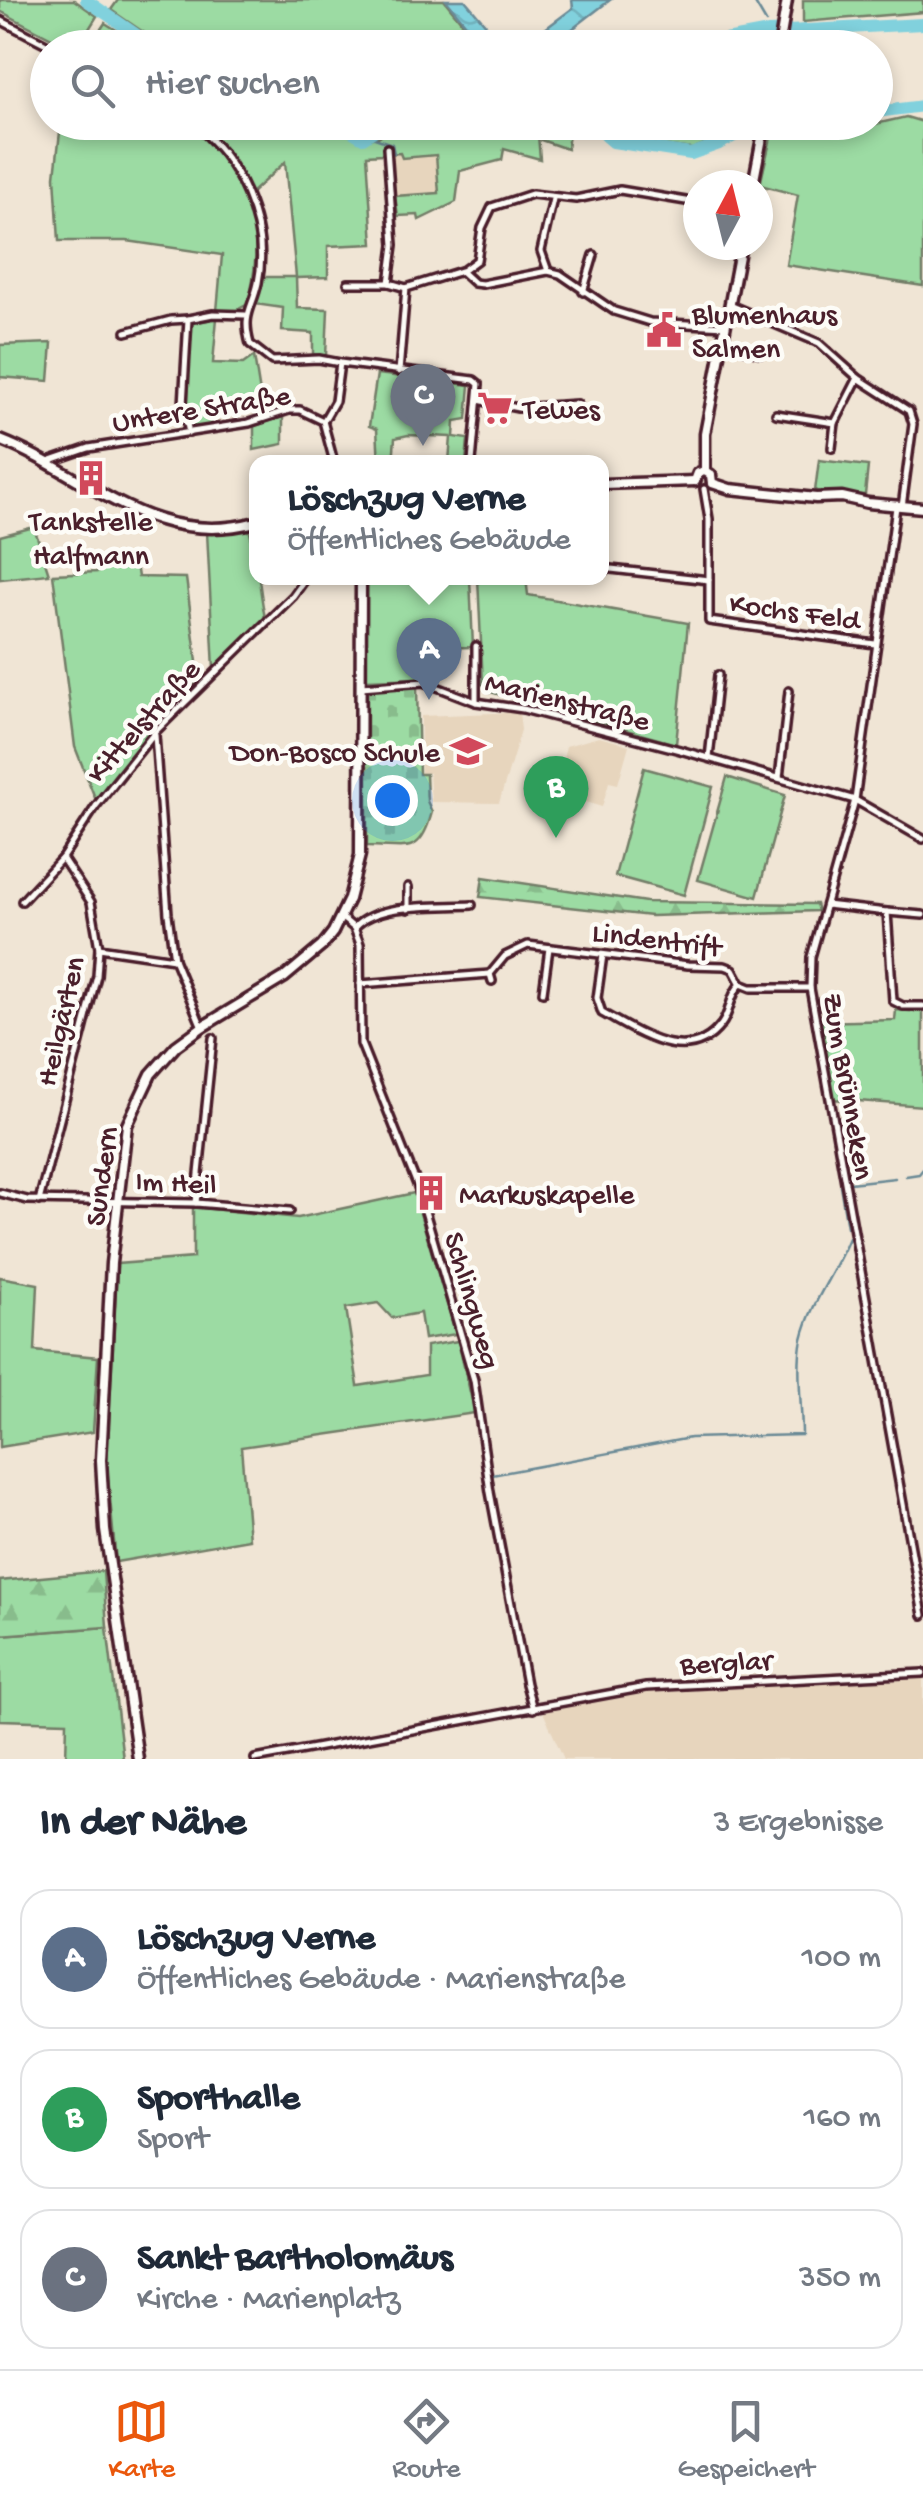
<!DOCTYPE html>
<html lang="de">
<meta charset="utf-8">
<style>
:root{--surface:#fff;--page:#f2f2f3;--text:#1f2937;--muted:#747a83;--line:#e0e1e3;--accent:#ea580c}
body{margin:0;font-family:"Gochi Hand",sans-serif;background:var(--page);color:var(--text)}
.compass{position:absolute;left:683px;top:170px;width:90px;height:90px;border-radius:50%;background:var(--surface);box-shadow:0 5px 15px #0003;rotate:7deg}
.you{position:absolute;left:392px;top:800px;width:35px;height:35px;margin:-25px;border:8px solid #fff;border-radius:50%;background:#1a73e8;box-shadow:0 0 0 15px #1a73e833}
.badge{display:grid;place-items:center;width:65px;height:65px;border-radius:50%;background:var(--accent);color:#fff;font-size:32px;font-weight:700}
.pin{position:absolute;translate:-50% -82px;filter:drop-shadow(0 2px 5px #0008)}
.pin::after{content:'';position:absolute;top:52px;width:35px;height:30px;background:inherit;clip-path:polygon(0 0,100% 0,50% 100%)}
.popup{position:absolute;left:249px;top:455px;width:360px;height:130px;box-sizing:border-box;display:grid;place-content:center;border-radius:20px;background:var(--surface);filter:drop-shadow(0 2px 8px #0005);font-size:32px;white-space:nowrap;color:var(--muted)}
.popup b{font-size:38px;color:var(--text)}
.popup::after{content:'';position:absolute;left:50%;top:100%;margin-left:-20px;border:20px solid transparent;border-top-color:var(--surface)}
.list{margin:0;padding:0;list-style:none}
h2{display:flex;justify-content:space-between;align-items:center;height:130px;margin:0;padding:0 40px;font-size:42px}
h2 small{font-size:32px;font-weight:400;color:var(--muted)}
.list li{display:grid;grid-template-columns:65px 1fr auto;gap:30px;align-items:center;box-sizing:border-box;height:140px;margin:0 20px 20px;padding:0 20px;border:2px solid var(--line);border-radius:30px}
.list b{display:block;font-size:38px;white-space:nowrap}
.list p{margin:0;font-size:32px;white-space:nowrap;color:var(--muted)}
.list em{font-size:32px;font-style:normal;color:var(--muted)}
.icon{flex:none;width:55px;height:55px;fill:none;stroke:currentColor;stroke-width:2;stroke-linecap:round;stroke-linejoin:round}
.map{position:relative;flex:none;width:923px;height:1759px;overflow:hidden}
.search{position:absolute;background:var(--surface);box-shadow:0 5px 15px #0003;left:30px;right:30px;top:30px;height:110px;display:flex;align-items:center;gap:25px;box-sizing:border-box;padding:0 35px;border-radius:55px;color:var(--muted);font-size:38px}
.sheet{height:610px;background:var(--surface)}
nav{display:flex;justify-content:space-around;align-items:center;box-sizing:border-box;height:140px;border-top:2px solid var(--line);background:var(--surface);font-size:28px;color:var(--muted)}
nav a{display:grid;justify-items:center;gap:5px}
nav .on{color:var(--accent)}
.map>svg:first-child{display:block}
</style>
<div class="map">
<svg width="923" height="1759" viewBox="0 0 923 1759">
<defs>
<pattern id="forest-firs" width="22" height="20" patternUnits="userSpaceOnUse" patternTransform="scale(2.5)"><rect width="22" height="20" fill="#9cdba3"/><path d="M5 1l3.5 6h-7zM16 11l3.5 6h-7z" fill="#88bc8c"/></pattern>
<pattern id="cemetery-stones" width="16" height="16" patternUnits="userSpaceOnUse" patternTransform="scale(2.5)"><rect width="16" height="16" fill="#9cdba3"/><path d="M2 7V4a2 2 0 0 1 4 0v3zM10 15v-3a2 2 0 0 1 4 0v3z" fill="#88bc8c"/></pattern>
<pattern id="water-waves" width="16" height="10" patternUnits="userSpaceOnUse" patternTransform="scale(2.5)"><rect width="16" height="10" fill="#81d1dd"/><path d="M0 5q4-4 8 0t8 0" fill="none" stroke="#71b3be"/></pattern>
</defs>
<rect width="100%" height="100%" fill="#f0e5d5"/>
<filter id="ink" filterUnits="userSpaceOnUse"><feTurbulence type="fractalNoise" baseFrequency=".01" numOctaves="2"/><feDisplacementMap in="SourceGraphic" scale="20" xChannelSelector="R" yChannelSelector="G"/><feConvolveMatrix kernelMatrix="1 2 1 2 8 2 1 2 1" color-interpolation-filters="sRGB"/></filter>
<g filter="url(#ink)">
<g fill="#e7d5bd">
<path d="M401 153V157L436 154 439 193 395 196 389 154Z"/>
<path d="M519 712 521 730 499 803 431 802 429 773H421V716Z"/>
<path d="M599 737 629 745 618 784 609 782 602 807 555 793 566 746Z"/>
<path d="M923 1679V1759H564L543 1712 647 1693Z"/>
</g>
<g fill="#9cdba3" stroke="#737d67" stroke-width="2.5">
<path d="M0 0H74L97 16 78 47H69L0 11Z"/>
<path d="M118 0H444L482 47H165L111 10Z"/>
<path d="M803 0H923V12L803 22Z"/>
<path d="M105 23 144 47H89Z"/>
<path d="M906 117 923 122V286L786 265 798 195 760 185 772 133 811 128 822 133 841 132Z"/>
<path d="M61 123H183C212 139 239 178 250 210 260 238 255 276 248 304L233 312 217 311 222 255 127 241H59L55 176Z"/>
<path d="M199 123H329L361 140 378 137 398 123H537L540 159 504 149 502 160 460 171 456 202 419 220 418 215 398 216 395 196 439 193 436 155 402 158 400 153 367 155 373 244 328 246V277L296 278 297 308 328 309 326 356 313 354V333L282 331 283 308 255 304 263 277H296L285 162 250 194 220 146Z"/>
<path d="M540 123H599L603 133H569L567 149 541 140Z"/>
<path d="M607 123V122L758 123 692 149 618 139 608 130Z"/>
<path d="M217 318 213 363 243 364 254 356 261 400 210 406 211 426 192 427 186 402 190 329 192 323Z"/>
<path d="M52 343 49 381 0 377V345Z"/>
<path d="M377 374 470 385 467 419 455 421 454 437 468 439 466 462H449L451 437 408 435 395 438 393 462H379L377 429 369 426Z"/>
<path d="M283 417V444L254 450V426Z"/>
<path d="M819 460 868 466 865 495 815 491Z"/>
<path d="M34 527 49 574 0 579V536Z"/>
<path d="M249 529C258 559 259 588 265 618L214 669 207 532Z"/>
<path d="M100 558H135L138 577 186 578 199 677 97 803 75 747 53 574 98 572Z"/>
<path d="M365 578H395L425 588 428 578H470L473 647 430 648 431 672 427 678 366 680Z"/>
<path d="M478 578H526L528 595 688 623 676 744 490 692 483 684Z"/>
<path d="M644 768 713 787 684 895 615 876Z"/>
<path d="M727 777 785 795 757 897 698 880Z"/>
<path d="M896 1010 923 1012V1106L832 1099 818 1022 895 1020Z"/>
<path d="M414 1193 456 1334 424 1339 420 1313 392 1318 378 1303 346 1308 358 1386 426 1375V1346L458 1341 475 1413 241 1447 249 1539 116 1562 107 1466 117 1264 193 1258V1207L298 1218Z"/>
<path d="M0 1277 38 1284 35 1351 98 1357 93 1432 0 1447Z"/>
<path d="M107 1627 123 1759H66L67 1722 0 1720V1635Z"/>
</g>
<g fill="url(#forest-firs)" stroke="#737d67" stroke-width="2.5">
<path d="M483 877 646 902 816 904 818 911 651 916 480 897Z"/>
<path d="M103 1571 107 1627 0 1635V1581Z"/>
</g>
<path fill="url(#cemetery-stones)" stroke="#737d67" stroke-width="2.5" d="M417 687 419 774H426L427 801 432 812C420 857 408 846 367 846V689Z"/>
<g fill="url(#water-waves)" stroke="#6b8a96" stroke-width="2.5">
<path d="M446 0H465L505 47H485Z"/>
<path d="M572 0H610L549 47H521L573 8Z"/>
</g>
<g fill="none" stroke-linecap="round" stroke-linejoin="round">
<g stroke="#6b8a96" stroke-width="2.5">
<path d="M753 0 766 22"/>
<path d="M768 28 769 32"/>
<path d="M369 136 392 144 394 153"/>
<path d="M906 1176 919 1174 923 1169"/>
<path d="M850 1183 895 1178"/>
<path d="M840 1185 847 1227"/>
<path d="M494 1494 492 1475 690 1438 802 1435C802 1407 796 1366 802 1339 811 1302 835 1273 849 1238"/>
</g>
<g stroke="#81d1dd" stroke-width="12">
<path d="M86 0 156 48"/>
<path d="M683 48 769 32 923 24"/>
<path d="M876 112 923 106"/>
<path d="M335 122 363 138 388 122"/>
<path d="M604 122 606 136 613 142 691 154 719 144 748 129 796 122"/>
</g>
<defs>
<g id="minor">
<path d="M0 20 54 48"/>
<path d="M191 122C238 156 270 226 258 283 252 310 242 314 250 344L272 361 319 359 340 363"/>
<path d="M387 148 394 245 389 283"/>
<path d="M462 271 477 260 482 228 492 207 532 194 576 199 620 190 698 203"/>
<path d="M548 271 541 251 553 199"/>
<path d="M348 283H389L406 288"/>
<path d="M583 292 594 255"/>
<path d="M730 305 819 343 858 378 909 411 913 424 902 507"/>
<path d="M126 332 171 320 188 319"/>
<path d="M722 343 760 353"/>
<path d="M399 372 406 288 461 271 474 283 482 284 548 271 560 274 614 311 650 322 726 326"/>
<path d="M478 400 518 408 577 404"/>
<path d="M776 414 835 423 858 378"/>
<path d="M324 420 335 401 340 363 474 380 479 384 472 462"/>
<path d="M189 433 183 405 188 319 213 314 245 315"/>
<path d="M832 448 835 423"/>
<path d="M48 462 89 448 249 423 289 410H300L323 421 334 462"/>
<path d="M704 489 709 519V621L875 644"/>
<path d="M896 507 855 800 811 957 810 988 923 1615"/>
<path d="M602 568 709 580"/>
<path d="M476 646V702"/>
<path d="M361 687 424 682 476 702 523 709 680 750 855 800 923 839"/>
<path d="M155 735 168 914 174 959"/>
<path d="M709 758 718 675"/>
<path d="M779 778 789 691"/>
<path d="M408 887V909"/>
<path d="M22 901 62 858 96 806 155 732 293 596 306 578"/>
<path d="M826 905 887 912 893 1001 903 1006H923"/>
<path d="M887 912 923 915"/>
<path d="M342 918 354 928 360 944 361 1044 418 1187 474 1380 490 1492 526 1684 533 1709"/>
<path d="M354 928C377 902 438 907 472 905"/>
<path d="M99 948 174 959 202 1027"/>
<path d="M603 955 597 998 602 1013C638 1032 688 1068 721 1025 731 1013 729 995 741 984"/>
<path d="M492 981 490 974 505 956 528 945 688 965 725 966 733 969 741 984 751 988H810"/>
<path d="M360 984 490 974"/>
<path d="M543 992 549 948"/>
<path d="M0 1193 27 1200 196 1203 290 1211"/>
<path d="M39 1201 97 976 99 948 91 902 62 858"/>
<path d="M196 1203 213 1038"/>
<path d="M255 1759 646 1687 923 1673"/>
</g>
<g id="tertiary">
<path d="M779 48 787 0"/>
<path d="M753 185 765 122"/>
<path d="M705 471V434L741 245"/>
<path d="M138 1759 105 1530 101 1460 111 1263 127 1125 151 1074 176 1046 202 1027 285 977 322 946 333 932 349 899 360 855 361 578"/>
</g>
<g id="secondary">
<path d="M0 440C87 474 152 550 256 522"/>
<path d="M695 481 698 473 705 471 711 475 712 483"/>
<path d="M712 483 730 489 816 498 842 497 868 503 923 508"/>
<path d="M602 484 695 481"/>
</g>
</defs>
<use href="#minor" stroke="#4a1f2b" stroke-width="12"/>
<use href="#tertiary" stroke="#4a1f2b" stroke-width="15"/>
<use href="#secondary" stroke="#4a1f2b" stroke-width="15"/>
<use href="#minor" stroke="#fdfcf7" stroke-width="5"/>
<use href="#tertiary" stroke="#fdfcf7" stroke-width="8"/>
<use href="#secondary" stroke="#fdfcf7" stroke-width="8"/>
</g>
</g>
<defs>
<symbol id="civic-bare" viewBox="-9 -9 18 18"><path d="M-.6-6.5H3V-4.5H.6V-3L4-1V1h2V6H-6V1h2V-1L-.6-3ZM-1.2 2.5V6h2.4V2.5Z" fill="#d1495b" stroke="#fdfcf7" stroke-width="2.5" paint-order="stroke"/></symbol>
<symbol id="supermarket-bare" viewBox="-9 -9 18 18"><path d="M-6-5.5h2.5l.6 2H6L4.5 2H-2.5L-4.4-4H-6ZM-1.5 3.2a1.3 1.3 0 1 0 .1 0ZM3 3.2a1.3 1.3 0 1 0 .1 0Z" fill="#d1495b" stroke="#fdfcf7" stroke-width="2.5" paint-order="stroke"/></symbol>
<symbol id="building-bare" viewBox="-9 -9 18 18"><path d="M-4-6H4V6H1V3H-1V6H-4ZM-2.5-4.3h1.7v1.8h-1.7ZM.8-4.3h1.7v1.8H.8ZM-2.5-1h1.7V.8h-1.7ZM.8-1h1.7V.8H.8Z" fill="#d1495b" stroke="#fdfcf7" stroke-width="2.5" paint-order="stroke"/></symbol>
<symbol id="school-bare" viewBox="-9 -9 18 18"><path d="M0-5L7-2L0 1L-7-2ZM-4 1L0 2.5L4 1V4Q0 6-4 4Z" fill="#d1495b" stroke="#fdfcf7" stroke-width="2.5" paint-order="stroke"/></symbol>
</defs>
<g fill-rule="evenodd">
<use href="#civic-bare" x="639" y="305" width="50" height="50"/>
<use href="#supermarket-bare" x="470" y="383" width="50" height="50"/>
<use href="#building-bare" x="66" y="453" width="50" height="50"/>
<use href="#school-bare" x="443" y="726" width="50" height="50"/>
<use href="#building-bare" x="406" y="1168" width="50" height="50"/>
</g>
<g text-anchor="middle" stroke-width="9" stroke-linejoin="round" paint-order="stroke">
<g font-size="30" fill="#4a1f2b" stroke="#fdfcf7" text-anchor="start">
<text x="692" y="323">Blumenhaus<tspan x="692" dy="34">Salmen</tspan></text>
<text x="523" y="418">Tewes</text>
<text x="91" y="530" text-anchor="middle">Tankstelle<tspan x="91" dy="34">Halfmann</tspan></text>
<text x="440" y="761" text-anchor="end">Don-Bosco Schule</text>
<text x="459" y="1203">Markuskapelle</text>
</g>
<g font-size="30" fill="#4a1f2b" stroke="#fdfcf7">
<text transform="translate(201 407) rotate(-9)" y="10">Untere Straße</text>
<text transform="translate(795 610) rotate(8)" y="10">Kochs Feld</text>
<text transform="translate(568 700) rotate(14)" y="10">Marienstraße</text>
<text transform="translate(142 720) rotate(-48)" y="10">Kittelstraße</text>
<text transform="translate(657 938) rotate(7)" y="10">Lindentrift</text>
<text transform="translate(59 1021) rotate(-77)" y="10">Heilgärten</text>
<text transform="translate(850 1086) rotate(80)" y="10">Zum Brünneken</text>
<text transform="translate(100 1176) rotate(-82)" y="10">Sundern</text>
<text transform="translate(176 1181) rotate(3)" y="10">Im Heil</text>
<text transform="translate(474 1300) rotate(74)" y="10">Schlingweg</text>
<text transform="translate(726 1661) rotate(-3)" y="10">Berglar</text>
</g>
</g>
</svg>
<svg class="compass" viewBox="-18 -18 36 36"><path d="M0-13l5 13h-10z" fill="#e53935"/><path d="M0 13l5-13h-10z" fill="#747a83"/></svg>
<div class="you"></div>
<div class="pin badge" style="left:429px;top:700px;background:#5c6f8a">A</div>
<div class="popup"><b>Löschzug Verne</b>Öffentliches Gebäude</div>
<div class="pin badge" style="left:556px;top:838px;background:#2e9e5b">B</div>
<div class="pin badge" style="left:423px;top:446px;background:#6b7280">C</div>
<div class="search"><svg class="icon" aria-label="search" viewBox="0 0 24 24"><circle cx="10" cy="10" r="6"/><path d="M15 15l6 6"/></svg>Hier suchen</div>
</div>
<section class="sheet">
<h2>In der Nähe<small>3 Ergebnisse</small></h2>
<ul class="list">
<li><span class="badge" style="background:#5c6f8a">A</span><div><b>Löschzug Verne</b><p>Öffentliches Gebäude · Marienstraße</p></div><em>100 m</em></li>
<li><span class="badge" style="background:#2e9e5b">B</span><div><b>Sporthalle</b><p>Sport</p></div><em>160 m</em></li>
<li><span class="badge" style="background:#6b7280">C</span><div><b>Sankt Bartholomäus</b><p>Kirche · Marienplatz</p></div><em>350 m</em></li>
</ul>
</section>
<nav>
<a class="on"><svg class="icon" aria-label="map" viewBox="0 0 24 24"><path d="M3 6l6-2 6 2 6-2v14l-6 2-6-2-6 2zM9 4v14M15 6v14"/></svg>Karte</a>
<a><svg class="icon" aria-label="directions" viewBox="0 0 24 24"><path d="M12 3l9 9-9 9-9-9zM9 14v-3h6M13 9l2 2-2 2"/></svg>Route</a>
<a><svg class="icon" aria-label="saved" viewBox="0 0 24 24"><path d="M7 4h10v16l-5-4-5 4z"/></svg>Gespeichert</a>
</nav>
